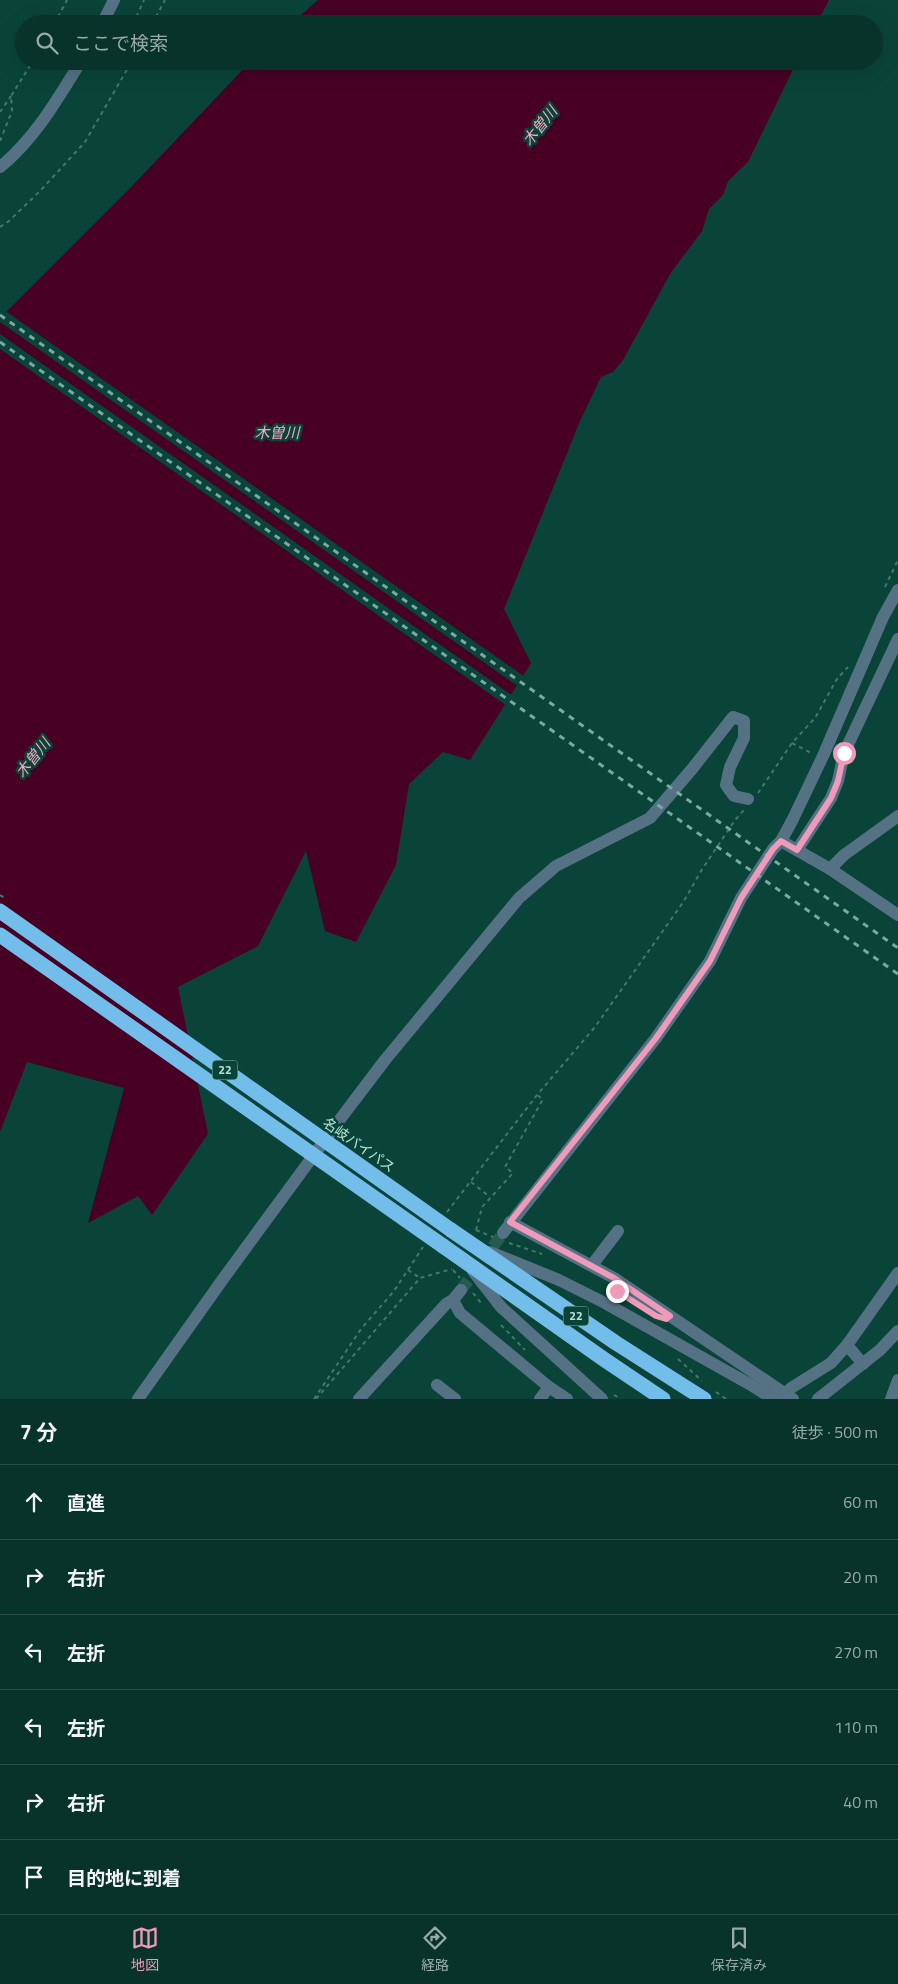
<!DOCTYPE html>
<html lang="ja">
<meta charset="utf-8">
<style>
:root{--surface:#08332b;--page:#163f37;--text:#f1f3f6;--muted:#98aaa9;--line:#294e47;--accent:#ef9ab8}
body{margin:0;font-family:"Titillium Web","Noto Sans JP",sans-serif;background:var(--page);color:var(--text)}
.stop{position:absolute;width:15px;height:15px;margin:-11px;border:4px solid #ef9ab8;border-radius:50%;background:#fff}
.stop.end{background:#ef9ab8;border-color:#fff;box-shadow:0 1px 5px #0008}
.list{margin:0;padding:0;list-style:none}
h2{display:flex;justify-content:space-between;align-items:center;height:65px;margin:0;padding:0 20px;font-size:21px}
h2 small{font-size:16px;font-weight:400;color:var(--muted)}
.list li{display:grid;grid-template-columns:32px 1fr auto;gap:15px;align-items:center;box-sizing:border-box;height:75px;padding:0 20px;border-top:1px solid var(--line)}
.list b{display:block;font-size:19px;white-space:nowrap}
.list em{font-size:16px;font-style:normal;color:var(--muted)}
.icon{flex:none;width:28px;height:28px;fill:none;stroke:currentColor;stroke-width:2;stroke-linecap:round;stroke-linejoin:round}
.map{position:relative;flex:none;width:898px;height:1399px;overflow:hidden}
.search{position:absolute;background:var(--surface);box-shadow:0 5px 20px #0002;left:15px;right:15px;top:15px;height:55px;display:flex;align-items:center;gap:12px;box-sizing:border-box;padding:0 18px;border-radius:28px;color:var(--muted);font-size:19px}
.sheet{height:515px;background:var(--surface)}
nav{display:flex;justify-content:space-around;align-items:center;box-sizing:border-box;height:70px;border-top:1px solid var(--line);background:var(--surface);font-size:14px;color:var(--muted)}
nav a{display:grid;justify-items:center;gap:2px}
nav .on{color:var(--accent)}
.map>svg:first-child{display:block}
</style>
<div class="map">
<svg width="898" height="1399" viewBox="0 0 898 1399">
<rect width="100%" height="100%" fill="#0a4439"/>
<g fill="#470024">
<path d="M318 0H829L816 24H291Z"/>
<path d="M251 61H797L748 162 728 181 723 195 709 209 702 231 670 274 623 360 613 372 601 377 580 421 504 609 531 663 470 760 443 752 409 784 396 865 356 942 325 931 306 851 258 946 178 987 208 1134 152 1215 138 1196 88 1223 124 1088 27 1062 0 1132V318L134 184Z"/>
</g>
<g fill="#0a4439">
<path d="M4 310 525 677 519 687 0 322V314Z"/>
<path d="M0 334 513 696 507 706 0 349Z"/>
</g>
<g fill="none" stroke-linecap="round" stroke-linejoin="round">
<path stroke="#245c50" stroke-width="12" stroke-dasharray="12 6" stroke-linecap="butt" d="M461 1290 503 1233"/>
<g stroke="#42786d" stroke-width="2" stroke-dasharray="4 4" stroke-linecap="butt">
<path d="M54 24 67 0"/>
<path d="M133 24 144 0"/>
<path d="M152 24 165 0"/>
<path d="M120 61 128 67"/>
<path d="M0 112 11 96"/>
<path d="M0 141 12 111 11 96 33 61"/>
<path d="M0 227 9 221 41 190 85 142 132 61"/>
<path d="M885 587 898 560"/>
<path d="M792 743 811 753"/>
<path d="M758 793 792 743 815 718 837 679 848 667"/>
<path d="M471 1182 490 1197"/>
<path d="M447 1212 537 1095 595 1027 684 901 701 871 735 820 744 810"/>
<path d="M476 1230 493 1237"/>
<path d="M476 1230 482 1207 513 1173 505 1167 543 1099 537 1095"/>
<path d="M509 1243 542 1254"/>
<path d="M408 1270 420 1278"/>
<path d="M453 1270 460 1278"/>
<path d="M473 1293 481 1303"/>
<path d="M501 1325 525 1350"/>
<path d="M678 1359 702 1381"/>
<path d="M716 1392 726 1399"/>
<path d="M614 1395 621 1399"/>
<path d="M314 1399 361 1329 394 1291 423 1247"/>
<path d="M316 1399 420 1278 452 1269"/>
</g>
<g stroke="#557284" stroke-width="12">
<path d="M102 24 114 0"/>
<path d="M0 167C35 139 58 98 81 61"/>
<path d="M781 841 830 869 898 915"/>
<path d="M797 850 831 798 838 781 844 753 898 639"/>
<path d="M830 869 844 855 898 816"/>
<path d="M510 1222 614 1278 793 1399"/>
<path d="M503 1233 656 1038 710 961 741 898 773 849 781 841 792 821 823 756 883 617 898 590"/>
<path d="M490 1252 559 1280 605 1303 751 1385 773 1399"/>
<path d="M592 1265 618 1231"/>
<path d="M473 1271 501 1307 602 1399"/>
<path d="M453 1300 460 1313 549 1387 567 1399"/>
<path d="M863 1364 847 1345 898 1273"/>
<path d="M437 1385 455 1399"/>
<path d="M138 1399 223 1279 341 1118 385 1060 519 898 556 866 650 818 692 769 733 717 744 721V738L730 767 726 785 734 796 748 799"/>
<path d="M359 1399 446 1304 453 1300 461 1290"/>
<path d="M540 1399 549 1387"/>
<path d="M781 1399 791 1388 831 1363 847 1345"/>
<path d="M818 1399 880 1350 898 1331"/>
<path d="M891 1399 898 1380"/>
</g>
<g stroke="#72bdea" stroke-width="15">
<path d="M451 1230 616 1343 704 1399"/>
<path d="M443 1246 605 1360 663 1399"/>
</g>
<g stroke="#79aa9f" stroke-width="3" stroke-dasharray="6 6" stroke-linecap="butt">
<path d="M0 315 898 948"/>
<path d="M0 342 898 974"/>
</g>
<path stroke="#42786d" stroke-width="2" stroke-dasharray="4 4" stroke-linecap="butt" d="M0 895 5 898"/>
<g stroke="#72bdea" stroke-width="15">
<path d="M0 911 451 1230"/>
<path d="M0 935 443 1246"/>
</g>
</g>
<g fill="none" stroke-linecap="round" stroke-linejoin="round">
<path stroke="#ef9ab8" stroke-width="6" d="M617 1291 656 1316 666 1319 670 1316 614 1278 510 1222 656 1038 710 961 741 898 773 849 781 841 797 850 831 798 838 781 844 753"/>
</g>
<g text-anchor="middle" stroke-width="5" stroke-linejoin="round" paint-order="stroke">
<g fill="#0a4439" stroke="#81b2a6" stroke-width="1">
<rect x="212.5" y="1060.5" width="25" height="19" rx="4"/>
<rect x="563.5" y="1306.5" width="25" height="19" rx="4"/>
</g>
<g font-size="12" font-weight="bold" fill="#b4e1d5">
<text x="225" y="1074">22</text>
<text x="576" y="1320">22</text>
</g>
<g font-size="14" fill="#b4e1d5" stroke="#0a4439">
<text transform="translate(359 1145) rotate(35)" y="5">名岐バイパス</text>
</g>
<g font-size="15" font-style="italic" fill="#fca4c3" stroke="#0a4439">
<text transform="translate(540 126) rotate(-51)" y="5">木曽川</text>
<text x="277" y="438">木曽川</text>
<text transform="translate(33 758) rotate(-51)" y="5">木曽川</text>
</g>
</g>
</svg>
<div class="stop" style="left:844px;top:753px"></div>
<div class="stop end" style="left:617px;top:1291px"></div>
<div class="search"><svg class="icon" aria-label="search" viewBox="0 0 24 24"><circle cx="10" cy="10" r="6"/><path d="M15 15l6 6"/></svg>ここで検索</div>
</div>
<section class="sheet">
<h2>7 分<small>徒歩 · 500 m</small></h2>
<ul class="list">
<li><svg class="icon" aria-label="ahead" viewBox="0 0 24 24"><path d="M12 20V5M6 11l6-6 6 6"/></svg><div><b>直進</b></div><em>60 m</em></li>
<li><svg class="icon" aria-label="right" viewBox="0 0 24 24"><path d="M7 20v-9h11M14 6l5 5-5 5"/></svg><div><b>右折</b></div><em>20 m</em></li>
<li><svg class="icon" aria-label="left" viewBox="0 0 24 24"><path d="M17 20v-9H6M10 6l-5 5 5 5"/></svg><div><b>左折</b></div><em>270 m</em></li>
<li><svg class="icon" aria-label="left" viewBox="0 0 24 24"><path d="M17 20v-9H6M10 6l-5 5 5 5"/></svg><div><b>左折</b></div><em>110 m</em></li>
<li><svg class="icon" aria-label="right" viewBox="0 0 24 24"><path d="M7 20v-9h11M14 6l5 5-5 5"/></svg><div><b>右折</b></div><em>40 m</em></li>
<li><svg class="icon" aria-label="arrive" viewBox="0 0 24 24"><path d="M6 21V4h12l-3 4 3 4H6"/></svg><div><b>目的地に到着</b></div></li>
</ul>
</section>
<nav>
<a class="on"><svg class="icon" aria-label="map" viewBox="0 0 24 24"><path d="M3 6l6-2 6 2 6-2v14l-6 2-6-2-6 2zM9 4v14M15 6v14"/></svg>地図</a>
<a><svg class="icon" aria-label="directions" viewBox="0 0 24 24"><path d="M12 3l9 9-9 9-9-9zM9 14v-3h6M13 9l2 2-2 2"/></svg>経路</a>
<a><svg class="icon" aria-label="saved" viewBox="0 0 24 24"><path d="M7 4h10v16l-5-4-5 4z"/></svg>保存済み</a>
</nav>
